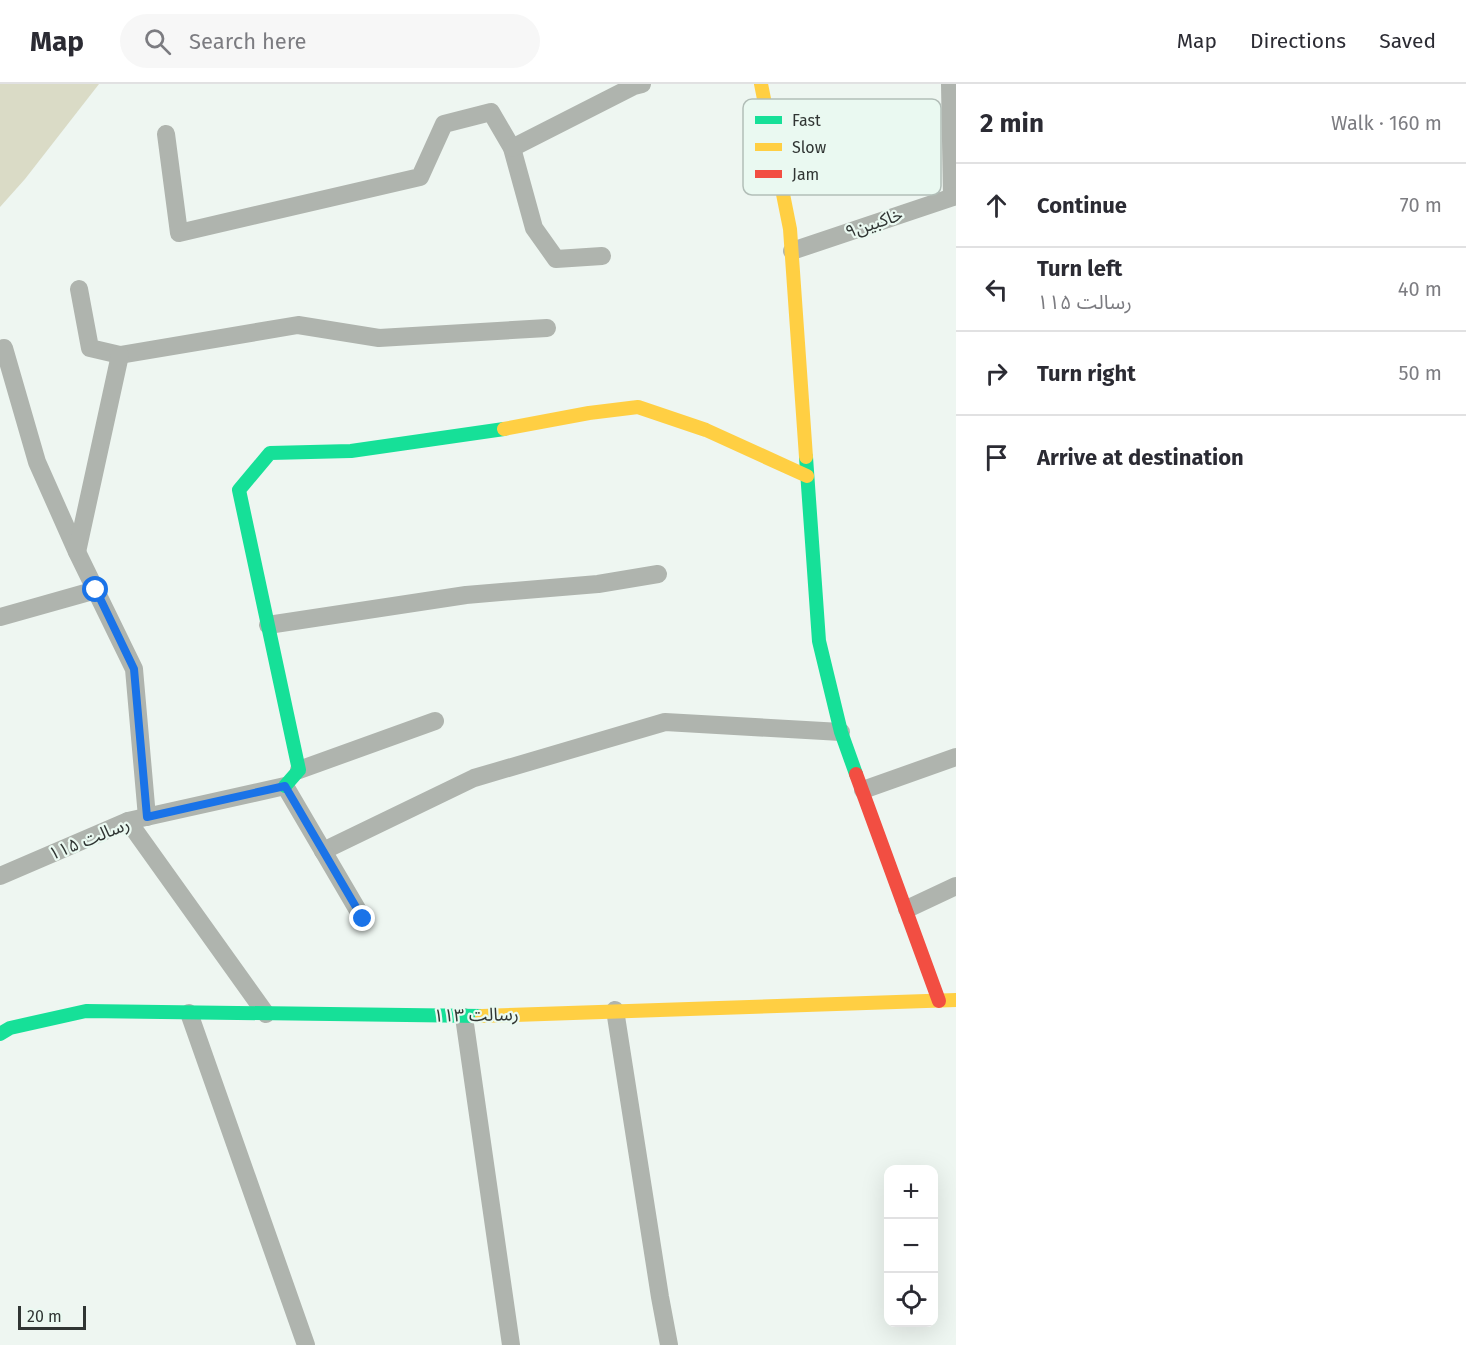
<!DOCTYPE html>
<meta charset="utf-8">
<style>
:root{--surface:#fff;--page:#f7f7f7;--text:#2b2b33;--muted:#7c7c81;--line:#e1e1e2}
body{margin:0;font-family:"Fira Sans","Noto Sans Arabic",sans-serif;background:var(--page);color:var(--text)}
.controls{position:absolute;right:18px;bottom:18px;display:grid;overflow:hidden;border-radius:12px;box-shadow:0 6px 24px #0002}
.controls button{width:54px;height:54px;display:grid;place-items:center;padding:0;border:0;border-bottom:2px solid var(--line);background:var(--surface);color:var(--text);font:30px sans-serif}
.scale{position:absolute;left:18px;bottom:15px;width:68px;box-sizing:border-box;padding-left:6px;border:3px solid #303533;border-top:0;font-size:16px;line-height:21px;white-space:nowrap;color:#303533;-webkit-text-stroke:4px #eaf9f1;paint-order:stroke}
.stop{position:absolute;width:18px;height:18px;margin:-14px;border:4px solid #1a73e8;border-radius:50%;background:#fff}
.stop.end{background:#1a73e8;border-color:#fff;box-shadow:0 2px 6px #0008}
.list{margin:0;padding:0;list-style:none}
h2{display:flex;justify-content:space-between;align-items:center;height:78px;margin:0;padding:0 24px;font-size:26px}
h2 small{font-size:20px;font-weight:400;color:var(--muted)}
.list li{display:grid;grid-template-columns:39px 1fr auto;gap:18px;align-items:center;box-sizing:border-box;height:84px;padding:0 24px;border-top:2px solid var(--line)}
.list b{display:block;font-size:22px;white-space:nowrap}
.list p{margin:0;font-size:20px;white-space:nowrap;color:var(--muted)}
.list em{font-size:20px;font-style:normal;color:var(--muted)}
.icon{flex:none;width:33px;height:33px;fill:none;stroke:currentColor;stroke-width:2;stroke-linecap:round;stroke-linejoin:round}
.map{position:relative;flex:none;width:956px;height:1261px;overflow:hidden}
header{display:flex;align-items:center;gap:36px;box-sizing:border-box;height:84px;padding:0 30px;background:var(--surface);border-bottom:2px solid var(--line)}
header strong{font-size:28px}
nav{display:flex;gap:33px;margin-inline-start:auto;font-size:21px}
.search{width:420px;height:54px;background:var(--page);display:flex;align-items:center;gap:15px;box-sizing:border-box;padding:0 21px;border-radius:33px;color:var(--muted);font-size:22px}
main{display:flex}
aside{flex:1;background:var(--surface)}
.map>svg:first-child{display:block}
</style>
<header>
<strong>Map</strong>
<div class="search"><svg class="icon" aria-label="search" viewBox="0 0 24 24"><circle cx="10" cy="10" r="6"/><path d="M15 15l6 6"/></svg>Search here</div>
<nav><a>Map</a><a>Directions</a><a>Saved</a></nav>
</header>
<main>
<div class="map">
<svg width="956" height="1261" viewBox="0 0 956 1261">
<rect width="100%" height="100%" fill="#eef6f1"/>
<path fill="#dadbc6" d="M0 0H99L25 95 0 123Z"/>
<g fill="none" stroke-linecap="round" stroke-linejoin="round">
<g stroke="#afb4ae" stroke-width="18">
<path d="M950 0 952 113"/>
<path d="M166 50 179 149 420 93 444 40 491 28 512 64 534 144 556 175 602 172"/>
<path d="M512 64 634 2 642 0"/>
<path d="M792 167 956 112"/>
<path d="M79 205 90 264 120 271 298 241 379 254 547 244"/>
<path d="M4 264 37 378 77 468 134 585 147 733"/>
<path d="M77 468 120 271"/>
<path d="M0 533 96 506"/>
<path d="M268 541 466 511 598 500 658 490"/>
<path d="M299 686 435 637"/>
<path d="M863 706 956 673"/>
<path d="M128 737 266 930"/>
<path d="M323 767 474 694 665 638 841 648"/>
<path d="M0 792 128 737 285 702 363 835"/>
<path d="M907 825 956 802"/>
<path d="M615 926 660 1213 669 1261"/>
<path d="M189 929 306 1261"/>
<path d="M464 933 511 1261"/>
</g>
<g stroke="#16e098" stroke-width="14">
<path d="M806 373 819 557 841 648 856 690"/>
<path d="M285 702 299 686 239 406 270 369 351 367 504 345"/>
<path d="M0 950 10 944 86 927 482 932"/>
</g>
<g stroke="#ffcf43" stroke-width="14">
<path d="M761 0 790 145 806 373"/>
<path d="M504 345 589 329 638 323 706 346 807 392"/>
<path d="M482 932 956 916"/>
</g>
<path stroke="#f24e42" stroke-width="14" d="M856 690 939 917"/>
</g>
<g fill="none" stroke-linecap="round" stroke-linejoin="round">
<path stroke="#1a73e8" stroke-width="8" d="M96 506 134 585 147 733 285 702 363 835"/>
</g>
<g text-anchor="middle" stroke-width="4.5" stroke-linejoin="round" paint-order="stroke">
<g font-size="18" fill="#303533" stroke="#eaf9f1">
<text transform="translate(874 139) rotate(-19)" y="6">خاکبین۹</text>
<text transform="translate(89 755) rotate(-22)" y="6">رسالت ۱۱۵</text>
<text transform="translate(476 931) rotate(-1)" y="6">رسالت ۱۱۳</text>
</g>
</g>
<rect x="743" y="15" width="198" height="96" rx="9" fill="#eaf9f1" stroke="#b2beb8" stroke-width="1.5"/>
<rect x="755" y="32" width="27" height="8" fill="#16e098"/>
<rect x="755" y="59" width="27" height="8" fill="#ffcf43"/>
<rect x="755" y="86" width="27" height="8" fill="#f24e42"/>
<g font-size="16" fill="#303533">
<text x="792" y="42">Fast</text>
<text x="792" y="69">Slow</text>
<text x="792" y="96">Jam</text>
</g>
</svg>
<div class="controls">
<button>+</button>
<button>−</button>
<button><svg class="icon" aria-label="locate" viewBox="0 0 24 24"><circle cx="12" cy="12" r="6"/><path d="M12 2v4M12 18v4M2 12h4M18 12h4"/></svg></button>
</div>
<div class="scale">20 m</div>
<div class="stop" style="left:96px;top:506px"></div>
<div class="stop end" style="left:363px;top:835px"></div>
</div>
<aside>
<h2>2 min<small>Walk · 160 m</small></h2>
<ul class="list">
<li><svg class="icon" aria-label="ahead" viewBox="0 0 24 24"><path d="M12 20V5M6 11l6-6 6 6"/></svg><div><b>Continue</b></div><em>70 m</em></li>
<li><svg class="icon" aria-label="left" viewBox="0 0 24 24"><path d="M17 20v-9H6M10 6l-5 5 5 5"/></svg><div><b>Turn left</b><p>رسالت ۱۱۵</p></div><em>40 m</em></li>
<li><svg class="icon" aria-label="right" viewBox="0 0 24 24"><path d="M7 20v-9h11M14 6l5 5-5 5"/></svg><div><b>Turn right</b></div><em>50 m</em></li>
<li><svg class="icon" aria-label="arrive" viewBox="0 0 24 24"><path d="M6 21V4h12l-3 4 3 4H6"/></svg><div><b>Arrive at destination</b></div></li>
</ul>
</aside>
</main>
